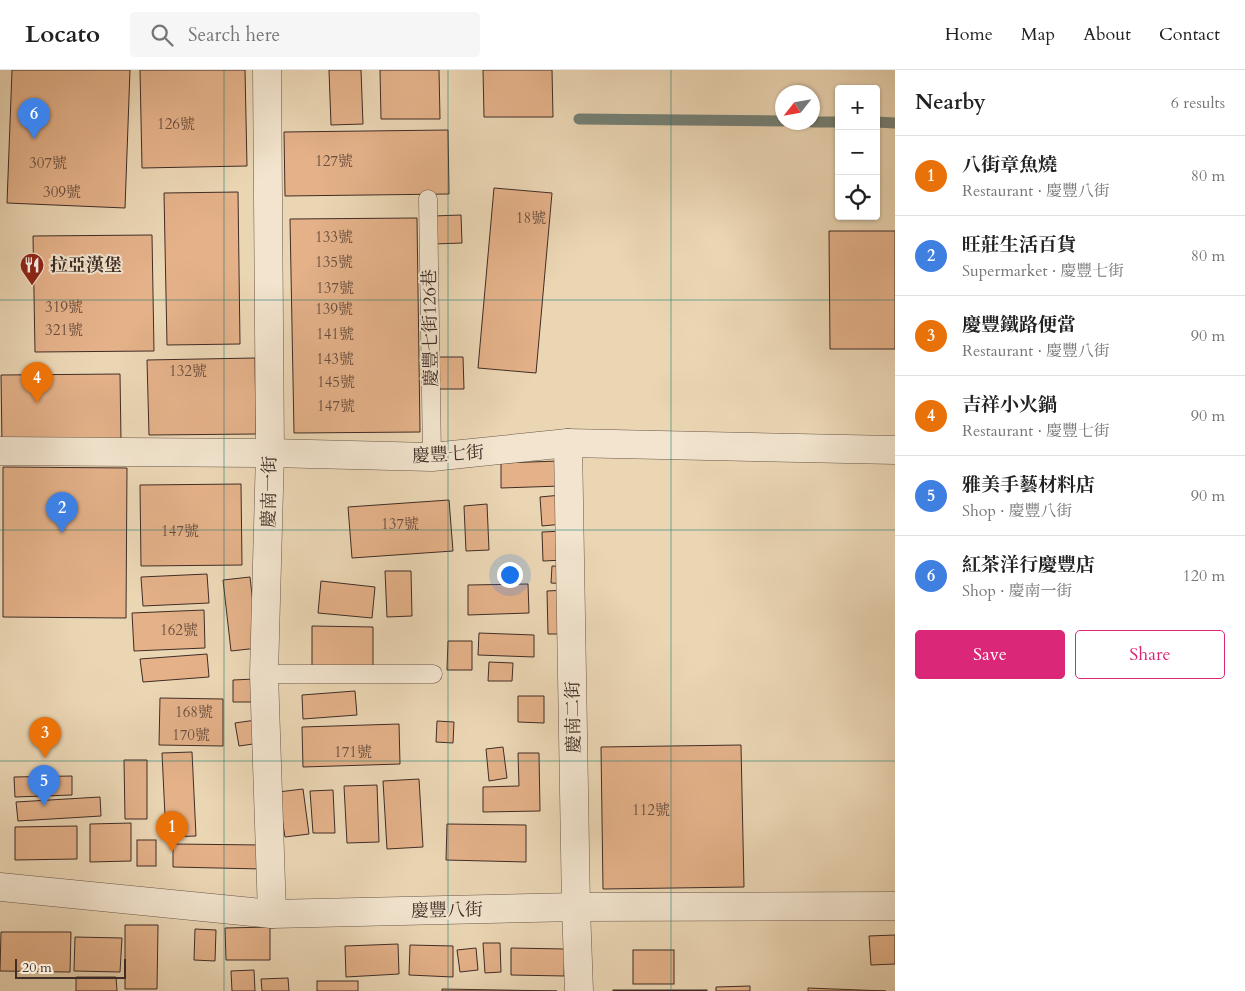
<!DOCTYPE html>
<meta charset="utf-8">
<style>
:root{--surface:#fff;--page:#f6f6f6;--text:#222;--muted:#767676;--line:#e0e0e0;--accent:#db2777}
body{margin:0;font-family:Cardo,"Noto Serif TC",serif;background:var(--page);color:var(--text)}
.controls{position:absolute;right:15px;top:15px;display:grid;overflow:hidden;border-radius:5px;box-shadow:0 1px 4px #0004}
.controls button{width:45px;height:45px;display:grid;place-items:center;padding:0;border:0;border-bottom:1px solid var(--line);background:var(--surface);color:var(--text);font:25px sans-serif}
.compass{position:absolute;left:775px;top:15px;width:45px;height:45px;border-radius:50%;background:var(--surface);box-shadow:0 1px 4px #0004;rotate:239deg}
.scale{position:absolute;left:15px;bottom:12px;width:111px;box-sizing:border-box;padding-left:5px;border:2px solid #402d26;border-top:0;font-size:14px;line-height:18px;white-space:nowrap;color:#402d26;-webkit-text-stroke:4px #f2e4ce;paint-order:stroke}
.you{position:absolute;left:509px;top:504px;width:18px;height:18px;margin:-12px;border:4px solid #fff;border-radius:50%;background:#1a73e8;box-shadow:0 0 0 8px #1a73e833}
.badge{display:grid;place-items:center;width:32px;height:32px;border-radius:50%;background:var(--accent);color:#fff;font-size:16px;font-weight:700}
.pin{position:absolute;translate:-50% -41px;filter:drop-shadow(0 1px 2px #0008)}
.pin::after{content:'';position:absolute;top:26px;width:18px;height:15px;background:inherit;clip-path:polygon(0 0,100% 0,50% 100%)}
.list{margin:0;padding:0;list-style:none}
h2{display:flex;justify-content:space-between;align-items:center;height:65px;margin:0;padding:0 20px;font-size:21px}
h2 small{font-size:16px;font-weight:400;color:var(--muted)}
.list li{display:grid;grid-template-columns:32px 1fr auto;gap:15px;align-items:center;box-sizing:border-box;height:80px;padding:0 20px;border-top:1px solid var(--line)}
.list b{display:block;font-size:19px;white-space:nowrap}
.list p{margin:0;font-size:16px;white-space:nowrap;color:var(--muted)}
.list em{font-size:16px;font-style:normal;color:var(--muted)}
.actions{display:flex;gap:10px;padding:15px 20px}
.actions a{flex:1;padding:11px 0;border:1px solid var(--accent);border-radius:5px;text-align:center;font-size:18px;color:var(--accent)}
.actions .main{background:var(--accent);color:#fff}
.icon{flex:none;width:28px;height:28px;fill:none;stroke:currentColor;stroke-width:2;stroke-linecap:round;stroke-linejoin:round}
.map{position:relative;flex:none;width:895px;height:921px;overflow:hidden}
header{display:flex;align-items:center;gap:30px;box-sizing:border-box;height:70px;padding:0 25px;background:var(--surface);border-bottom:1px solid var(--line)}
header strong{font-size:24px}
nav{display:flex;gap:28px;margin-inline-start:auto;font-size:18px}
.search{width:350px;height:45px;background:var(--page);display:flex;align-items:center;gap:12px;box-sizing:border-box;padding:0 18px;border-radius:5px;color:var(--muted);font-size:19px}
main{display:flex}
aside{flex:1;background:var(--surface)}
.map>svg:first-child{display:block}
</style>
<header>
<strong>Locato</strong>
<div class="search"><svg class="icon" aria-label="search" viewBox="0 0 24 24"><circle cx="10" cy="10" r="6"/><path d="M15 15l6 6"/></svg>Search here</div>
<nav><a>Home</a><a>Map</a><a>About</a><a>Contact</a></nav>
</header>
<main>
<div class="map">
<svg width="895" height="921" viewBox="0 0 895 921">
<rect width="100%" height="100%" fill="#ebd6b4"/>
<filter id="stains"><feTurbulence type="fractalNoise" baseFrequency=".004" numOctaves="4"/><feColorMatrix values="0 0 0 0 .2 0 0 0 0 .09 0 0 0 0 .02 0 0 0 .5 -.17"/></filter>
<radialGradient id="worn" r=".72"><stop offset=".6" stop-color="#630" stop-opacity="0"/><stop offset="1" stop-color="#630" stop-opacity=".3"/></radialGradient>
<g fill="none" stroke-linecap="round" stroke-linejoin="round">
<g stroke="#758176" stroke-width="11">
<path d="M579 49 782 51"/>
<path d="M812 52H839"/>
<path d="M876 52 895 53"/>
</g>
</g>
<g fill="#e4b189" stroke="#402d26">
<path d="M12 0H130L125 138 7 133Z"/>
<path d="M140 0H245L247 96 142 98Z"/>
<path d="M329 0H361L363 54 331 55Z"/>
<path d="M380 0H439L440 49H381Z"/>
<path d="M483 0H552L553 47H484Z"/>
<path d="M448 60 449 124 285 126 284 62Z"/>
<path d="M494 118 552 123 536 303 478 298Z"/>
<path d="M238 122 240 274 167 275 164 123Z"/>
<path d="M461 145 462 173 434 174 433 146Z"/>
<path d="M417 148 420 362 294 363 290 149Z"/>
<path d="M829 161H895V279H830Z"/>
<path d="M152 165 154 281 35 282 33 166Z"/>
<path d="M438 287H463L464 319H438Z"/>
<path d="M255 288 256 364 149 365 147 290Z"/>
<path d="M120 304 121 371 2 373 1 305Z"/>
<path d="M559 391 561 416 501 418V393Z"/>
<path d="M3 397 127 398 126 548 3 547Z"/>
<path d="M241 414 242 495 141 496 140 415Z"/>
<path d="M561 425 563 454 542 456 540 427Z"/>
<path d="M449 430 453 481 352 488 348 437Z"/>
<path d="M487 434 489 480 466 481 464 436Z"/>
<path d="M564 461 565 490 543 491 542 462Z"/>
<path d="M552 496 569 497 568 514 551 513Z"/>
<path d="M385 501H411L412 546 387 547Z"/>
<path d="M207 504 209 533 143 536 141 507Z"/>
<path d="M250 507 258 578 231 581 223 510Z"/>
<path d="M321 511 375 517 372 548 318 543Z"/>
<path d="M528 514 529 543 468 545V515Z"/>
<path d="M567 520 568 564H548L547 521Z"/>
<path d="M204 540 205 578 134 581 132 543Z"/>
<path d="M312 556 373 557V600L312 599Z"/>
<path d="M479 563 534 565V587L478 585Z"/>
<path d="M448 571H472V600H447Z"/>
<path d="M207 584 209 607 143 612 140 589Z"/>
<path d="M489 592 513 593 512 611H488Z"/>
<path d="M255 609V632H233V610Z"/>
<path d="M355 621 357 645 303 649 302 625Z"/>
<path d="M518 626H544V653L518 652Z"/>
<path d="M160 628 223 629V676L159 675Z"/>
<path d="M256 650 260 673 239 676 235 653Z"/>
<path d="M437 651 454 652 453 673 436 672Z"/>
<path d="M399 654 400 694 303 697 302 657Z"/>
<path d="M741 675 744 817 603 819 601 677Z"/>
<path d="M503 677 507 708 489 711 486 679Z"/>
<path d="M192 682 196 766 166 767 162 683Z"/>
<path d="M518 683H539L540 741 483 742V717L519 716Z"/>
<path d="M124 690H147V749H125Z"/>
<path d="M72 706V725L15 727 14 707Z"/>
<path d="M419 709 423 777 387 779 383 711Z"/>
<path d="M377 715 379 772 347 773 344 716Z"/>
<path d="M303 719 309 764 285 767 278 722Z"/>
<path d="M333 720 335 763H313L310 721Z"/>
<path d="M100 727 101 746 18 751 16 732Z"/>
<path d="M131 753V791L90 792V754Z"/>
<path d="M447 754 526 755V792L446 790Z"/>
<path d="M77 756V789L15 790V757Z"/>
<rect x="137" y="770" width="19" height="26"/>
<path d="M173 774 262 775V799L173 797Z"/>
<path d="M125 855H158L157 919H125Z"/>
<path d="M270 857V890H226L225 858Z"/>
<path d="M195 859 216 860 215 891 194 890Z"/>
<path d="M1 862H71L70 902 0 901Z"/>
<path d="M895 865V894L871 895 869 866Z"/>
<path d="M75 867 122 868 120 902 74 901Z"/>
<path d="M483 873H500L501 902 485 903Z"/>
<path d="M398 874 399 904 346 907 345 876Z"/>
<path d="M410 875 453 876V907L409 905Z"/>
<path d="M476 878 478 900 460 902 457 880Z"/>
<path d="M511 878 565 879 564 906 511 905Z"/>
<rect x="633" y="880" width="41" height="34"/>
<path d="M254 900 255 921H232L231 901Z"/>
<path d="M76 907H116L117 921H76Z"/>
<path d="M288 908 289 921H262L261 909Z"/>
<rect x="317" y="911" width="41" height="10"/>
<path d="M750 916V921H716V917Z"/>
<path d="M808 918 886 921H808Z"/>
<path d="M442 919 557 921H442Z"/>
<rect x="613" y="920" width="94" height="1"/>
</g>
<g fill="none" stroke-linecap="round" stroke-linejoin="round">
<defs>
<g id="service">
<path d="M428 129 432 387"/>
<path d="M264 604H433"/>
</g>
<g id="minor">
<path d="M267 0 270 383 264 604 272 844"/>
<path d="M568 373 576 837 579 921"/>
<path d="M0 381 270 383 432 387 568 373 895 380"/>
<path d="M0 817 272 844 576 837 895 836"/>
</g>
</defs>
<use href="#service" stroke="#6b574a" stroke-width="19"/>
<use href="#minor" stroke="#6b574a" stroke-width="29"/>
<use href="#service" stroke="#f2e4ce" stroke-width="18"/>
<use href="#minor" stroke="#f2e4ce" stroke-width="28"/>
</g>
<path fill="none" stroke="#0f766e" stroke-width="1" stroke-opacity="0.55" d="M224 0V921M448 0V921M671 0V921M0 230H895M0 460H895M0 691H895"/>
<defs>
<symbol id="restaurant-pin" viewBox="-11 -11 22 30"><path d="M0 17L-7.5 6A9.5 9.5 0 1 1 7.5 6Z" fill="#8f2418" stroke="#f2e4ce"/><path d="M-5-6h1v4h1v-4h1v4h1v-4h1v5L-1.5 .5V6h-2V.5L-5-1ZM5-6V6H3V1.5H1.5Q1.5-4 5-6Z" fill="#fff"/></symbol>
</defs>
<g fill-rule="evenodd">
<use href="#restaurant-pin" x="18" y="181" width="28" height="38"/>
</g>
<g text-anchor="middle" stroke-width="4" stroke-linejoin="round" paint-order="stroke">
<g font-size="15" fill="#694e3f">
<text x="176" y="59">126號</text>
<text x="334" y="96">127號</text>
<text x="48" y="98">307號</text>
<text x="62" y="127">309號</text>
<text x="531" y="153">18號</text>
<text x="334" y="172">133號</text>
<text x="334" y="197">135號</text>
<text x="335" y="223">137號</text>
<text x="64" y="242">319號</text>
<text x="334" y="244">139號</text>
<text x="64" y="265">321號</text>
<text x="335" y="269">141號</text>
<text x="335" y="294">143號</text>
<text x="188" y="306">132號</text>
<text x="336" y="317">145號</text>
<text x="336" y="341">147號</text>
<text x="400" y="459">137號</text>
<text x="180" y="466">147號</text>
<text x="179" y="565">162號</text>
<text x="194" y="647">168號</text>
<text x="191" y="670">170號</text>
<text x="353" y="687">171號</text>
<text x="651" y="745">112號</text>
</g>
<g font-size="18" font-weight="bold" fill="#402d26" stroke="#f2e4ce" text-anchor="start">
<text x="50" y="201">拉亞漢堡</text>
</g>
<g font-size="18" fill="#402d26" stroke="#f2e4ce">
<text transform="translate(430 258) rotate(-91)" y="6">慶豐七街126巷</text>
<text transform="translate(448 384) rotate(-3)" y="6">慶豐七街</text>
<text transform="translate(269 422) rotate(-89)" y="6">慶南一街</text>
<text transform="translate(573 647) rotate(-91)" y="6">慶南二街</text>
<text transform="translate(447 840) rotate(-1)" y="6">慶豐八街</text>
</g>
</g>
<rect width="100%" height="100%" filter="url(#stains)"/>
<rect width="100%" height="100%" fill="url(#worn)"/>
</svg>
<div class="controls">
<button>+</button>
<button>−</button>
<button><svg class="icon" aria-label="locate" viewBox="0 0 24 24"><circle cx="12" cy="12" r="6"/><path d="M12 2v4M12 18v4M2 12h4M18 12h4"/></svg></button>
</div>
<svg class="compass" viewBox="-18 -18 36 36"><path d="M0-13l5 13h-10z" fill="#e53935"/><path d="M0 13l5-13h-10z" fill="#767676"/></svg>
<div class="scale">20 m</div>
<div class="you"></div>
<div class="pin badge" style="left:172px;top:782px;background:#e8710a">1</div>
<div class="pin badge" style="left:62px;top:463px;background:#3f7fe0">2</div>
<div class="pin badge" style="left:45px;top:688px;background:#e8710a">3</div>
<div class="pin badge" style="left:37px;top:333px;background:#e8710a">4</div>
<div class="pin badge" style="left:44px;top:736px;background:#3f7fe0">5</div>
<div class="pin badge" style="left:34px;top:69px;background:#3f7fe0">6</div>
</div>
<aside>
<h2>Nearby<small>6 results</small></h2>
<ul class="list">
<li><span class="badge" style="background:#e8710a">1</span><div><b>八街章魚燒</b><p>Restaurant · 慶豐八街</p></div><em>80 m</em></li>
<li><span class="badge" style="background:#3f7fe0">2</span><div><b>旺莊生活百貨</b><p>Supermarket · 慶豐七街</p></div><em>80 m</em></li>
<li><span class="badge" style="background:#e8710a">3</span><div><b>慶豐鐵路便當</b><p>Restaurant · 慶豐八街</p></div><em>90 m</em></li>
<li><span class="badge" style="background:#e8710a">4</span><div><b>吉祥小火鍋</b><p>Restaurant · 慶豐七街</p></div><em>90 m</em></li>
<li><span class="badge" style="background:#3f7fe0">5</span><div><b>雅美手藝材料店</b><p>Shop · 慶豐八街</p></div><em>90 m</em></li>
<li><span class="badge" style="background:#3f7fe0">6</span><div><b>紅茶洋行慶豐店</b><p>Shop · 慶南一街</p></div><em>120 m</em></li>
</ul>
<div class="actions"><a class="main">Save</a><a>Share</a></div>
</aside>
</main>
